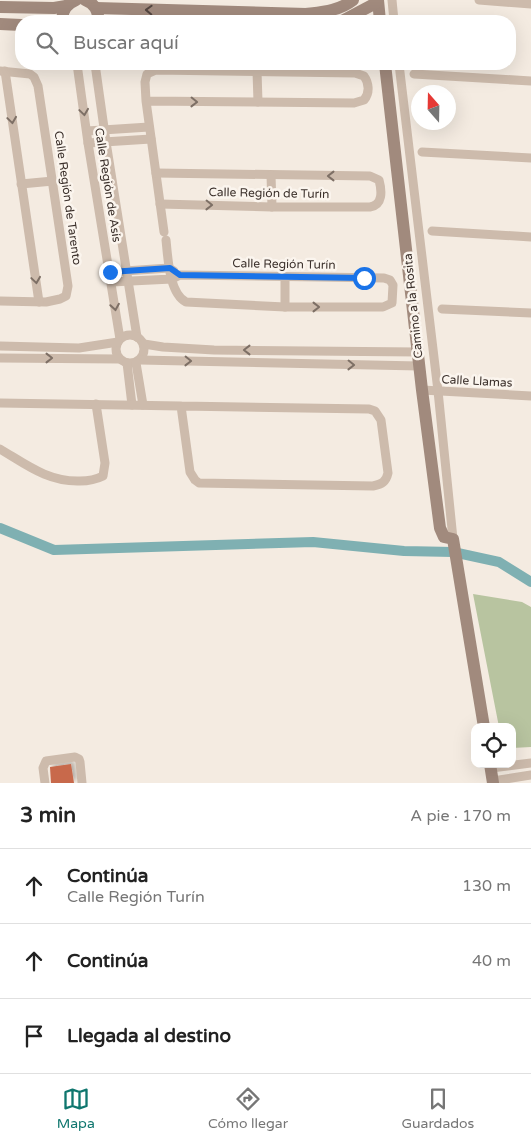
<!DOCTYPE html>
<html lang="es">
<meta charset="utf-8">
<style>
:root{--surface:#fff;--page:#f2f2f2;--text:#222;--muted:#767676;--line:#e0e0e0;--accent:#0f766e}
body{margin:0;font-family:"Varela Round",sans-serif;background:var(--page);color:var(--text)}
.controls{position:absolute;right:15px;bottom:15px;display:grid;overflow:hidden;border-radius:10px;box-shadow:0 5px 20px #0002}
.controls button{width:45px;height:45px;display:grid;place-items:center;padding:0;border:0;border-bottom:1px solid var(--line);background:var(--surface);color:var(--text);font:25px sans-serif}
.compass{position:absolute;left:411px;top:85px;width:45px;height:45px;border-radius:50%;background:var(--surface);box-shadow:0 5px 20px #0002;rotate:340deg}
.stop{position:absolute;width:15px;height:15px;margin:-11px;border:4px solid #1a73e8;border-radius:50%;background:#fff}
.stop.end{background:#1a73e8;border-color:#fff;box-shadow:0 1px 5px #0008}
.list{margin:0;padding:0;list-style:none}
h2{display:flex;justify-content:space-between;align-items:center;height:65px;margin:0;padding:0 20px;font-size:21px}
h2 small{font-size:16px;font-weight:400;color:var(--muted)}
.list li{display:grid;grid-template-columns:32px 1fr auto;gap:15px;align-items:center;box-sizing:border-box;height:75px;padding:0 20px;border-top:1px solid var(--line)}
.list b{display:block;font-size:19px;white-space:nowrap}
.list p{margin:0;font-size:16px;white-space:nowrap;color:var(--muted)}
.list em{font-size:16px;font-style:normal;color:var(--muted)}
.icon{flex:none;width:28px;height:28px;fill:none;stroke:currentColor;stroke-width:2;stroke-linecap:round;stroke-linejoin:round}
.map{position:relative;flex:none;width:531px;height:783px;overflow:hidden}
.search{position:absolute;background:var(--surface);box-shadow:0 5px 20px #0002;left:15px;right:15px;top:15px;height:55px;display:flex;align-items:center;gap:12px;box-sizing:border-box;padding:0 18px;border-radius:20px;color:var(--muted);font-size:19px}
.sheet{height:290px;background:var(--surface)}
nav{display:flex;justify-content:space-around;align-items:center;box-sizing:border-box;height:70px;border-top:1px solid var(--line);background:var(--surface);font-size:14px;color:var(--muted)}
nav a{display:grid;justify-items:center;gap:2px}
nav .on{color:var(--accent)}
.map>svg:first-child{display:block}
</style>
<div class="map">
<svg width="531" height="783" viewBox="0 0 531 783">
<defs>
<filter id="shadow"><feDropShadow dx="3" dy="-3" stdDeviation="2.5" flood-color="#0004"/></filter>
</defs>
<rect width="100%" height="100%" fill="#f4ebe1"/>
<path fill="#b8c4a0" d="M473 594 522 602 531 607V747L512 748V727H499Z"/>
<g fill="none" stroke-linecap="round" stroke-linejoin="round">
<path stroke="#7fb0b2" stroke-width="10" d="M0 528 54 550 313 542 404 551 453 552 499 562 531 582"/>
</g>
<path fill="#c8694b" filter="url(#shadow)" d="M71 764 74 783H51L50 767Z"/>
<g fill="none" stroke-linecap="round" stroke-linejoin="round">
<g stroke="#cdbbac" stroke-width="9">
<path d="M392 0 394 21"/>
<path d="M479 0 531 4"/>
<path d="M77 64 88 143 120 339"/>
<path d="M95 64 106 142 137 337"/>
<path d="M399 64 438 391 453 539"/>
<path d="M0 71 30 74 34 77 38 86 68 286 66 296 60 299 46 302 0 301"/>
<path d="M5 71 39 302"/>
<path d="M257 71 258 102"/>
<path d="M414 74 531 81"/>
<path d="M146 101 354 103 364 100C370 93 369 83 364 76L355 73 156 70 147 74 145 82 146 101 164 232"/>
<path d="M87 131 149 127"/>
<path d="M88 143 151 139"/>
<path d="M422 152 531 158"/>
<path d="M156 173 370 176 379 180C382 191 383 205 370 207H272L160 204"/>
<path d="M271 175 272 207"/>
<path d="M21 184 53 181"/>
<path d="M432 231 531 237"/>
<path d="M110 272 169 268 174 271"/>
<path d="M111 282 172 279 180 275 384 278 390 280 393 285 392 303 383 307H285L186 302C169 293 168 258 166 240"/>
<path d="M285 307V277"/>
<path d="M442 309 531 313"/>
<circle cx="130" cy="349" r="14"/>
<path d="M144 344 163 347 214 350 418 352"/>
<path d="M0 346 79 348 118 342"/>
<path d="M0 358 119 359"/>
<path d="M140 360 419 366"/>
<path d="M127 363 132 405"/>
<path d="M136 363 143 405"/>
<path d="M422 390 531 396"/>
<path d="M0 403 369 409 375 411 381 420 388 473C386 482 382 484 373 486L199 483 195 480 190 472 181 406"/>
<path d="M0 449C27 465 48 482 80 481 88 481 95 480 103 476L105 463 96 404"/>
<path d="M491 768 531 763"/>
<path d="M493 781 531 775"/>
<path d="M45 783 43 768 46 761 75 757 79 759 80 762 82 783"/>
</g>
<g stroke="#a18a7d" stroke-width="12">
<path d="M85 0C95 4 99 11 98 21"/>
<path d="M378 0 380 21"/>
<path d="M0 7 54 8 66 6"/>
<path d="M96 8 306 14C322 12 339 11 353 0"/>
<path d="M63 21C61 11 67 4 76 0"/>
<path d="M342 21 378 2"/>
<path d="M0 24 21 25"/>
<path d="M385 64 422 390 440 528 444 537 453 539 484 727"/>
<path d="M490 764 493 783"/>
</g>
</g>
<defs><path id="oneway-chevron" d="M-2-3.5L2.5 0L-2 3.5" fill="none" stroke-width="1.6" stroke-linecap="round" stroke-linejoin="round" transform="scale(1.25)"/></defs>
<use stroke="#544640" href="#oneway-chevron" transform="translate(149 10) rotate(-178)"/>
<g stroke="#7d6f65">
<use href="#oneway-chevron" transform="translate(194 102) rotate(1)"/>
<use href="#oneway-chevron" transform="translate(84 112) rotate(82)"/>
<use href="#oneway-chevron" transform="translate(12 120) rotate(82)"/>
<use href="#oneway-chevron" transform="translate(331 176) rotate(-180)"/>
<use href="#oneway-chevron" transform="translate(209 205) rotate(1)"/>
<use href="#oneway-chevron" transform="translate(36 280) rotate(82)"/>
<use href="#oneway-chevron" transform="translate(115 307) rotate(81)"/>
<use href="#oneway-chevron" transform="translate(316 307)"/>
<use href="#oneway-chevron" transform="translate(247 350) rotate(-180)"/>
<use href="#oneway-chevron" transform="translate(49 358)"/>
<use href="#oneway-chevron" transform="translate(188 361) rotate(1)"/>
<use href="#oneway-chevron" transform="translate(351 365) rotate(1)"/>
</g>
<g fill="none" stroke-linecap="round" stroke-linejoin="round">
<path stroke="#1a73e8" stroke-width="6" d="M110 272 170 268 180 275 364 278"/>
</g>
<g text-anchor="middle" stroke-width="5" stroke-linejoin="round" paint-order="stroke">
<g font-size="12" fill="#3b302b" stroke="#fbf5ee">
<text transform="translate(108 185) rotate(81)" y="4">Calle Región de Asís</text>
<text transform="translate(269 193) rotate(1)" y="4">Calle Región de Turín</text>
<text transform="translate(68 198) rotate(82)" y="4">Calle Región de Tarento</text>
<text transform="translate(284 264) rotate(1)" y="4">Calle Región Turín</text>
<text transform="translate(413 306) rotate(-96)" y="4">Camino a la Rosita</text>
<text transform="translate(477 381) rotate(3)" y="4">Calle Llamas</text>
</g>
</g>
</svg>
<div class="controls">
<button><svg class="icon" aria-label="locate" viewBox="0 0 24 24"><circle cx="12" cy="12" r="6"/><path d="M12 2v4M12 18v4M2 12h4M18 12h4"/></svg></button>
</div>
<svg class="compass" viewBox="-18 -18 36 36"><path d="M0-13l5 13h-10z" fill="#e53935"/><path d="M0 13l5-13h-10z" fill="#767676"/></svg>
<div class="stop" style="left:364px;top:278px"></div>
<div class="stop end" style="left:110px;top:272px"></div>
<div class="search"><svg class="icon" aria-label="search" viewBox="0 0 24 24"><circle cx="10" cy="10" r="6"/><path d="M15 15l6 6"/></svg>Buscar aquí</div>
</div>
<section class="sheet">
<h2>3 min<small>A pie · 170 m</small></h2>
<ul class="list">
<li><svg class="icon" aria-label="ahead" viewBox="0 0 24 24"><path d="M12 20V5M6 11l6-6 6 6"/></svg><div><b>Continúa</b><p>Calle Región Turín</p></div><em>130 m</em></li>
<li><svg class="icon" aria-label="ahead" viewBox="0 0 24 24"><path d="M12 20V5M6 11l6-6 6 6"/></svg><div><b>Continúa</b></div><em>40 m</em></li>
<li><svg class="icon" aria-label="arrive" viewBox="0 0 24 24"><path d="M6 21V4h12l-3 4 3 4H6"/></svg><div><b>Llegada al destino</b></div></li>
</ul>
</section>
<nav>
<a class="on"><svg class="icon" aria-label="map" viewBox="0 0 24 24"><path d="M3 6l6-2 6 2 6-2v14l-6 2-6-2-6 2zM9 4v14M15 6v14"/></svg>Mapa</a>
<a><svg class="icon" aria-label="directions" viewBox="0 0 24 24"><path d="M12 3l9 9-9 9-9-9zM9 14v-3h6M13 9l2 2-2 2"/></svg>Cómo llegar</a>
<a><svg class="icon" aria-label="saved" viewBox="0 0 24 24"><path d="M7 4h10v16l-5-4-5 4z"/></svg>Guardados</a>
</nav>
